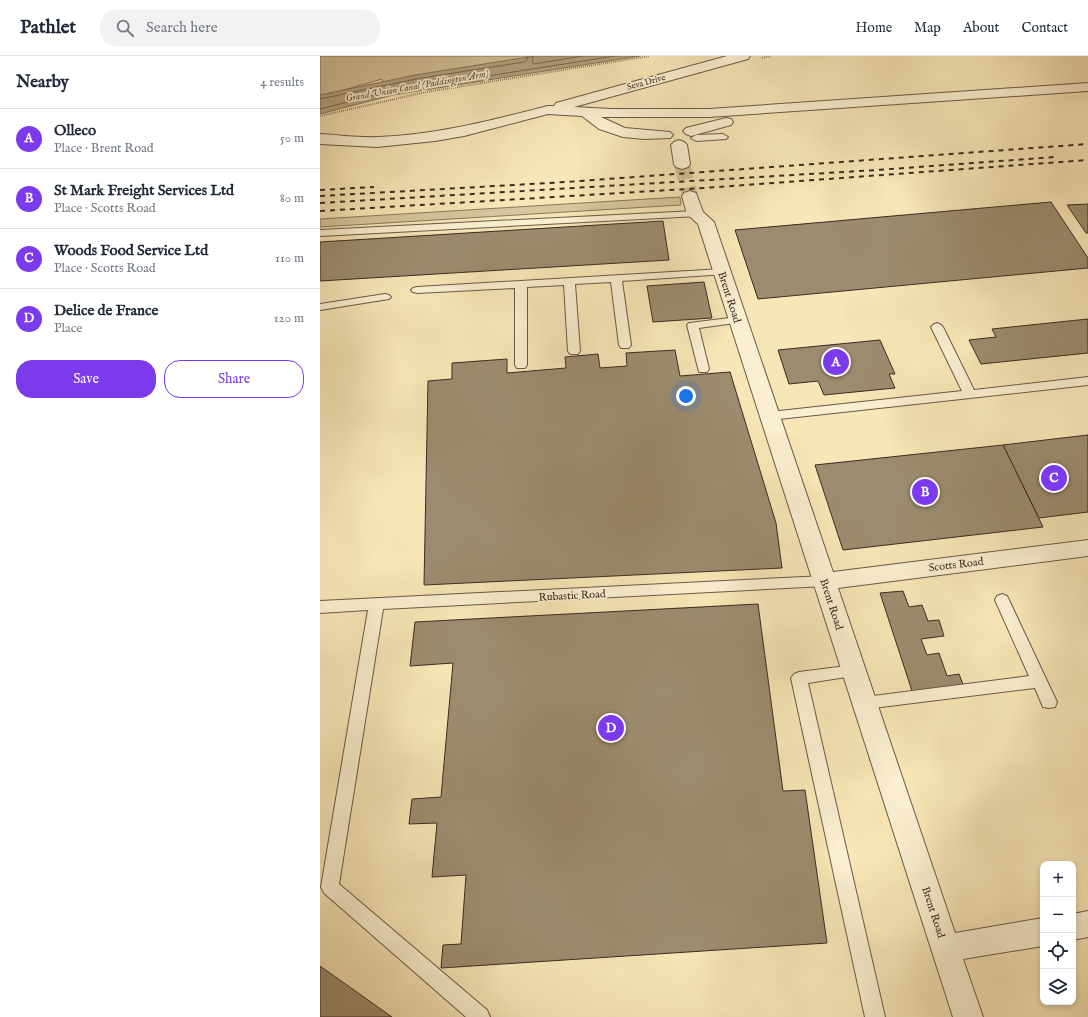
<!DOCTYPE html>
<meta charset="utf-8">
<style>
:root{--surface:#fff;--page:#f2f2f3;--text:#1f2937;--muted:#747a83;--line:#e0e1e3;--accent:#7c3aed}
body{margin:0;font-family:"IM FELL English",serif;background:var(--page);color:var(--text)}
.controls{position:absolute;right:12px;bottom:12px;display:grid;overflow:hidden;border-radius:8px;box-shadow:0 2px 6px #0003}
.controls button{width:36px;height:36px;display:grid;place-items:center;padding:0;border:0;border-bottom:1px solid var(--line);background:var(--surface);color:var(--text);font:20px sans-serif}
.you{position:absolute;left:366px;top:340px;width:14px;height:14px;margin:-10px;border:3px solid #fff;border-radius:50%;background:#1a73e8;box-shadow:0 0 0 6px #1a73e833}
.badge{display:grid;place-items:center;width:26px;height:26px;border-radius:50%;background:var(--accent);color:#fff;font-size:13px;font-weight:700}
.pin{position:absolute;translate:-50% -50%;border:2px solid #fff;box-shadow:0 1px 4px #0006}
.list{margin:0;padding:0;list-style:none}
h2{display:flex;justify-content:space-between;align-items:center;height:52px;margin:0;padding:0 16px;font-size:17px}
h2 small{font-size:13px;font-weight:400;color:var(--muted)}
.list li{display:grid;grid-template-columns:26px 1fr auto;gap:12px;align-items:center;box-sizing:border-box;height:60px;padding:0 16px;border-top:1px solid var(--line)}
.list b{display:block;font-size:15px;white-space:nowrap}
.list p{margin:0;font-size:13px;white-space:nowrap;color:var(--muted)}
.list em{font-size:13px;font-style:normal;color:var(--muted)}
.actions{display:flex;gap:8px;padding:12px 16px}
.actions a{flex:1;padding:9px 0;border:1px solid var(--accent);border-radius:16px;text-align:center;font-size:14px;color:var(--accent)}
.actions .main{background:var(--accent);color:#fff}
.icon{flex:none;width:22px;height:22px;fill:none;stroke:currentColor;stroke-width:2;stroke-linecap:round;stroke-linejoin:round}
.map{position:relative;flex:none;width:768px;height:961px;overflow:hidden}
header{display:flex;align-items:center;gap:24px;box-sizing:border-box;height:56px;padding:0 20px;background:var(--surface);border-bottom:1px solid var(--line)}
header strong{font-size:19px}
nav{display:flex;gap:22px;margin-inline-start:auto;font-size:14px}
.search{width:280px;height:36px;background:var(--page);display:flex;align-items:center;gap:10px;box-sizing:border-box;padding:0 14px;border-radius:16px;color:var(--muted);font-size:15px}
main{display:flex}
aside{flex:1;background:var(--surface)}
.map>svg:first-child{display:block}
</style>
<header>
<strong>Pathlet</strong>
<div class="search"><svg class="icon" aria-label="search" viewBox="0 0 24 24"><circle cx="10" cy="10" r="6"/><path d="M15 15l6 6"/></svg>Search here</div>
<nav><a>Home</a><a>Map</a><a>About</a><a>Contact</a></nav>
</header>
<main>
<aside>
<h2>Nearby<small>4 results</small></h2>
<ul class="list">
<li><span class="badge">A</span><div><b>Olleco</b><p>Place · Brent Road</p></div><em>50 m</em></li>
<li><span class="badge">B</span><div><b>St Mark Freight Services Ltd</b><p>Place · Scotts Road</p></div><em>80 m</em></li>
<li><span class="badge">C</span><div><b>Woods Food Service Ltd</b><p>Place · Scotts Road</p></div><em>110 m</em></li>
<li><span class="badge">D</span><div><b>Delice de France</b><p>Place</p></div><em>120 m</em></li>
</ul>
<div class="actions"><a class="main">Save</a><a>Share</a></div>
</aside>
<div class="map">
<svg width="768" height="961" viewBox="0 0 768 961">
<rect width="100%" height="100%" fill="#f7e6b7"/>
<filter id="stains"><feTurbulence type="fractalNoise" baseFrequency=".005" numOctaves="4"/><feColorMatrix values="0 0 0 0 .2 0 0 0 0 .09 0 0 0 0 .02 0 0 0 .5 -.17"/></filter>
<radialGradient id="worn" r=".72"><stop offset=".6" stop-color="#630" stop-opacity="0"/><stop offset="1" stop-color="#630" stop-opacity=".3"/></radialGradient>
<g fill="#d7c69e" stroke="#887860">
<path d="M0 0H229L63 32 62 23 0 41Z"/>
<path d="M360 141 361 149 0 171V163Z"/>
</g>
<path fill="#b7a684" stroke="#85755d" d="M215 0H320L73 39 0 58V39L95 19Z"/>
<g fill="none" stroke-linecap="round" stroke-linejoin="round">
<g stroke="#786853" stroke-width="1">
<path d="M213 0 212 6 214 8 263 0"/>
<path d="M0 43 96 23 204 6 207 4 208 0"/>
<path d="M0 53 72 35 295 0"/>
</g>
</g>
<g fill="#9c8c6f" stroke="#3a2b22">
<path d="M731 146 768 202V212L438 243 415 174Z"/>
<path d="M768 148V177H766L747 149Z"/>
<path d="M343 165 349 204 0 225V186Z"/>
<path d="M384 226 392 262 333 266 327 230Z"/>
<path d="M768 263V297L661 308 649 284 676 281 672 273Z"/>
<path d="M560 284 575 318H569L575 332 504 339 498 325 469 328 458 294Z"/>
<path d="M355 294 360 320 410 316 456 467 462 512 104 529 108 325 132 323V307L187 303V317L246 312 245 301 278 298 280 312 307 310 306 297Z"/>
<path d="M768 379V456L719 462 683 389Z"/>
<path d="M683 389 723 471 523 494 495 409Z"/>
<path d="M583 535 589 551 602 549 608 565 619 564 624 580 601 583 607 599 619 597 627 620 639 618 644 631 593 638 560 537Z"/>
<path d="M438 548 463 735 485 734 507 887 121 912 123 889 141 888 146 819 112 821 117 767 89 768 92 743 121 741 133 607 90 610 95 566Z"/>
<path d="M0 910 72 961H0Z"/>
</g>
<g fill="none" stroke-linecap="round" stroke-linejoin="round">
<path stroke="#d1c199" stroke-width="16" stroke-dasharray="16 8" stroke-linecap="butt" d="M362 108 370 140"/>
<defs>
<g id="lane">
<path d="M403 78 408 81 406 83 376 85 371 82 376 79Z"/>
<path d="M375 155 379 156 380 158 379 160 0 180V174Z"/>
<path d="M402 213 406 214 408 216 406 218 302 225 311 289 309 292H301L299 289 291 226 255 228 260 295 258 298H250L248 295 244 229 207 231V309L205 312H197L195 309V232L97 237 93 236 91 234 93 232 97 231Z"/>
<path d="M65 238 69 239 71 241 69 243 0 254V248Z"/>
<path d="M418 261 422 262 424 264 422 266 379 272 389 313 387 316H379L367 269 369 267Z"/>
<path d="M617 267 621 269 623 271 654 334 768 321V329L450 364 446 363 444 360 446 357 450 356 642 335 611 271 613 269Z"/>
<path d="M505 520 510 521 512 525 510 529 505 530 63 553 19 828 167 954 170 961H146L4 837 1 831 48 554 0 557V545Z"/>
<path d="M682 538 687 540 689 544 737 646 735 651 729 652 723 651 715 632 545 653 539 652 537 647 539 642 545 641 709 620 675 544 677 540Z"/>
<path d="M534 609 539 611 542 615 539 619 488 627 565 961H545L471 622 474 618 479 616Z"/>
</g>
<g id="street">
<path d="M407 0H430L428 3 254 51 291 53H389L768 27V35L389 61H281L305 72 350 76 353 79 350 82 324 83 303 81 279 73 262 60 228 58 144 80 115 85 57 91 0 88V78C19 79 39 82 58 81 116 79 172 64 228 50H234L236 47Z"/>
<path d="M406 62 411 63 413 66 411 69 371 80 366 78 363 75 366 72Z"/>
<path d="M359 84 364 86 367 89 370 108 368 111 362 113 356 111 354 108 351 89 354 86Z"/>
<path d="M370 135 376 137 383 156 394 166 513 516 768 484V500L518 532 635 877 723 862V890L643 903 663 961H633L378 168 367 158 362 140 364 137Z"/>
<path d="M768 855V881L753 884V858Z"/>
</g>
</defs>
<use href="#lane" stroke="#695a47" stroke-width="2"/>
<use href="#street" stroke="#695a47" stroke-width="2"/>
<g stroke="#3a2b22" stroke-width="2" stroke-dasharray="0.5 1.5" stroke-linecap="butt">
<path d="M442 2 451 0"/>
<path d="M0 60 106 36 330 0"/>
</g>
<use href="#lane" fill="#faefd0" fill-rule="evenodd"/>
<use href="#street" fill="#faefd0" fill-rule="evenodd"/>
<g stroke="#3a2b22" stroke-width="2" stroke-dasharray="5 5" stroke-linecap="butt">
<path d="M0 134 54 131"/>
<path d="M0 140 246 126 768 88"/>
<path d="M0 147 557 114 735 101"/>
<path d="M0 155 384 132 768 104"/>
</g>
</g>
<g text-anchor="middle" stroke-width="3.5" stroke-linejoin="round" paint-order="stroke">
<g font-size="9" fill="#3a2b22" stroke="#faefd0">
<text transform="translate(326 26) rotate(-15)" y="3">Seva Drive</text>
</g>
<g font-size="10" font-style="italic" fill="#60503f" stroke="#faefd0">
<text transform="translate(97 29) rotate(-10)" y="4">Grand Union Canal (Paddington Arm)</text>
</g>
<g font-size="11" fill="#3a2b22" stroke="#faefd0">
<text transform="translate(410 241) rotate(72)" y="4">Brent Road</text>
<text transform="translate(636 508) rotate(-7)" y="4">Scotts Road</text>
<text transform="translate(252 539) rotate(-3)" y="4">Rubastic Road</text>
<text transform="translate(512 548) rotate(72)" y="4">Brent Road</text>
<text transform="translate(614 856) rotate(72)" y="4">Brent Road</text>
</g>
</g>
<rect width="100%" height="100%" filter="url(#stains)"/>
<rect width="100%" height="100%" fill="url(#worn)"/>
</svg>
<div class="controls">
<button>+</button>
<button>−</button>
<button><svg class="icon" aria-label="locate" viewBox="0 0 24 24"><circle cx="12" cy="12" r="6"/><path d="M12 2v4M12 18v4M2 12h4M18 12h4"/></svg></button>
<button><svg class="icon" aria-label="layers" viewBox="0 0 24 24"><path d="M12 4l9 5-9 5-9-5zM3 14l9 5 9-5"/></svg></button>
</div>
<div class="you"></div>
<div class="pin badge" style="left:516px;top:306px">A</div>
<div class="pin badge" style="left:605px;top:436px">B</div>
<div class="pin badge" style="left:734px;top:422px">C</div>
<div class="pin badge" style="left:291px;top:672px">D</div>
</div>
</main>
